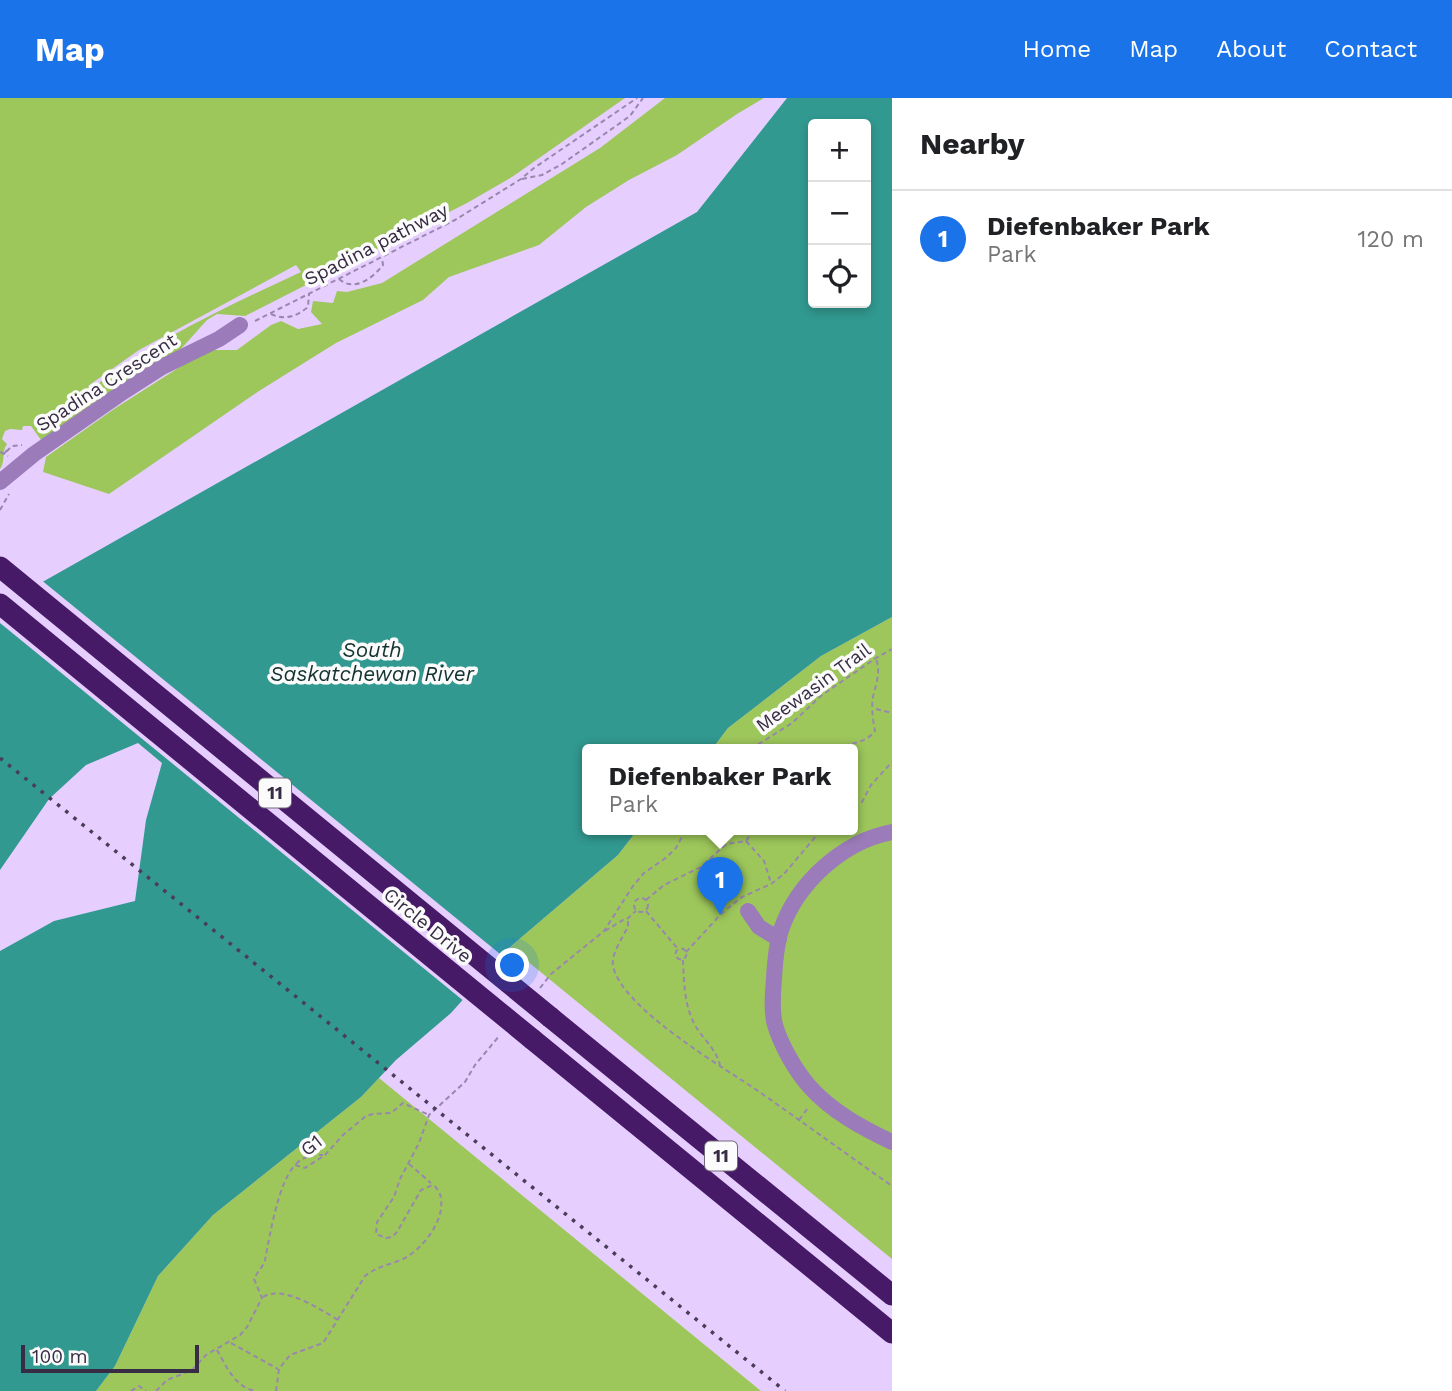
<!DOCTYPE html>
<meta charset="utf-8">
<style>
:root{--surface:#fff;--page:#f6f6f6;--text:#202124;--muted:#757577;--line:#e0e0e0;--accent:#1a73e8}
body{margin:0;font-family:"Work Sans",sans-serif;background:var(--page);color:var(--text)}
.controls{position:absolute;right:21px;top:21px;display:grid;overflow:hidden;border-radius:7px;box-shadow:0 4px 10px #0003}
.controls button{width:63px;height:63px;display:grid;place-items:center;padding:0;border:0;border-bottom:2px solid var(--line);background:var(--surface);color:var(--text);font:35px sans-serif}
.scale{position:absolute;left:21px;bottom:18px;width:178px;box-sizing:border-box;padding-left:7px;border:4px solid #382c44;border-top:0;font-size:19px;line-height:24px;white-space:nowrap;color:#382c44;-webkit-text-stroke:5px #fbfbfb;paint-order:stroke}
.you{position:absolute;left:513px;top:868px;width:24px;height:24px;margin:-18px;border:5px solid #fff;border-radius:50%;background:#1a73e8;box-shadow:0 0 0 10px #1a73e833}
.badge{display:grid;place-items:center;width:46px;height:46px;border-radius:50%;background:var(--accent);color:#fff;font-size:23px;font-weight:700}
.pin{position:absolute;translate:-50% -58px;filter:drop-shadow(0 2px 4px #0008)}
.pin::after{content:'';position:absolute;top:37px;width:24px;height:21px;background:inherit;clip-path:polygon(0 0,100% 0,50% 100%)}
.popup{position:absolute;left:582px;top:646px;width:276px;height:91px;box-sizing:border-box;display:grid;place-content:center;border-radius:7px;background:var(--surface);filter:drop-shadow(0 2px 5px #0005);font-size:23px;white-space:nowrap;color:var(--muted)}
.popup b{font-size:26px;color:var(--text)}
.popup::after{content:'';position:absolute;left:50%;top:100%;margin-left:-14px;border:14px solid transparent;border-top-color:var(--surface)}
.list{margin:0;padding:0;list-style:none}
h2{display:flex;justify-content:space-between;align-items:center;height:91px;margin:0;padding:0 28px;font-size:30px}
h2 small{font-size:23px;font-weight:400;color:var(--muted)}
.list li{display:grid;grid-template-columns:46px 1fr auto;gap:21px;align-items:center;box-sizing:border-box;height:98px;padding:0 28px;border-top:2px solid var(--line)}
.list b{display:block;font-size:26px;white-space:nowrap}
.list p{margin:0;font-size:23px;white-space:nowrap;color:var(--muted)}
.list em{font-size:23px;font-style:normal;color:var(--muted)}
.icon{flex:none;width:38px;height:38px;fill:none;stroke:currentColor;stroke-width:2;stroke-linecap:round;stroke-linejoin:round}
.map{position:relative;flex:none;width:892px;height:1293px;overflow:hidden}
header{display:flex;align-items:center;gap:42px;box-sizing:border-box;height:98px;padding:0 35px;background:var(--accent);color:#fff}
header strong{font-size:33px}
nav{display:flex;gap:38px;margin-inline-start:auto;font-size:24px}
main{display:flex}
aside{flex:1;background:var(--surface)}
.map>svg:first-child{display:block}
</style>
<header>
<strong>Map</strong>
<nav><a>Home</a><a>Map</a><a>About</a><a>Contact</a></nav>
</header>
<main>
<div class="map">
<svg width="892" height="1293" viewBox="0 0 892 1293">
<rect width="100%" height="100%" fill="#e6cfff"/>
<g fill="#9dc75b" fill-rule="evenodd">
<path d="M0 0H625L512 79 467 105 245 218 217 216 207 222 181 251 132 280 41 342 31 328H23L22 332 10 331 5 333 2 341 7 346C1 354 6 363 0 371ZM296 167 301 174C228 208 156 241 91 291L88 288 139 252Z"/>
<path d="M665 0H764L737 16 677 57 629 82 586 109 539 147 449 179 423 202 336 245 259 293 109 396 43 374 46 359 114 311 183 267 212 252H237L271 227 281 223 298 231 322 226 311 214 313 203 333 205 337 193 347 194 382 185 600 50Z"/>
<path d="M892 519V1161L510 849 618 757 638 731H853V651H712L728 630 821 558Z"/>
<path d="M379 980 761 1293H96L115 1268 158 1178 213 1117 361 999Z"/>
</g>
<path fill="#319990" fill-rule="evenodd" d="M787 0H892V519L821 558 728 630 712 651H587V731H638L618 757 510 849 451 915 396 962 361 999 213 1117 158 1178 115 1268 96 1293H0V853L54 823 135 803 146 722 162 665 138 645 86 667 49 701 0 772V508L697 114ZM813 26H866V205H813Z"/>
<path fill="#e6cfff" d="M40 481 505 860 465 904 0 525V503Z"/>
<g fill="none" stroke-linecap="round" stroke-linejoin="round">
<g stroke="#9987ad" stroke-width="2" stroke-dasharray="5 3.5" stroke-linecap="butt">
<path d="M522 81 542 77 562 66 630 18 643 0"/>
<path d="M339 181C354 194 372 181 383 167L382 160"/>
<path d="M271 216C285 223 297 218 308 209L309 196"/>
<path d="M255 223 455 122 521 81 534 70 637 0"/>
<path d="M7 352 4 356 12 348 22 347"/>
<path d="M0 354 8 358"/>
<path d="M0 412 9 396"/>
<path d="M876 611 892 615"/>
<path d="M751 651 792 625 822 597 876 560 892 551"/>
<path d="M836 651C851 644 865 646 875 633 873 623 871 609 873 599 876 586 881 574 876 561"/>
<path d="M853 707 862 704 871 687 892 664"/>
<path d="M746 743 764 763 771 785"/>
<circle cx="641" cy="807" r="7"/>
<path d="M646 802 664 787 701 769 726 746 746 743 750 737V731"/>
<path d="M646 813 678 851"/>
<path d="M627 821 636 813"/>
<path d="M605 833 623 822 628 824V828C623 840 611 855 613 868 622 911 725 970 761 995 805 1026 848 1057 892 1088"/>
<circle cx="681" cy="856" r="5.5"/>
<path d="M686 854 722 815 742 799 771 786 784 776 822 731"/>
<path d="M683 862C684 885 684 908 696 929 704 942 716 951 720 967"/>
<path d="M540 890 551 876 604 833 633 788 644 775 667 759 676 750 686 731"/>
<path d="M799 1022 808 1010"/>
<path d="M296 1066C304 1058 312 1057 323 1057"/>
<path d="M409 1066 431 1085"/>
<path d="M263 1199C283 1186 321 1212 338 1222"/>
<path d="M231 1245 278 1271"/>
<path d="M217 1252C226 1268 235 1289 255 1293"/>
<path d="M131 1293 139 1288 146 1293"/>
<path d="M156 1293 167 1282 192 1272 206 1257 240 1237 247 1229 262 1200 254 1181C257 1174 263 1169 265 1162 270 1137 278 1085 295 1067L305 1070 325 1057 343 1037 366 1018 373 1016 391 1015 403 1005 429 1017"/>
<path d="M276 1293 279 1271 290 1257 323 1245 365 1178C376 1169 388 1167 401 1162 419 1154 438 1131 441 1111 442 1101 441 1093 433 1087L421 1092 397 1134 392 1139 386 1140 376 1136 377 1124 394 1099 400 1081 419 1045 429 1017 465 984 475 967 500 937"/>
</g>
<g stroke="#9b7bba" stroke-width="16">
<path d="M0 384 34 356 123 294 162 269 219 241 240 227"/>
<path d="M892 734C843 743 797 785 781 832 776 848 775 863 774 880 773 895 771 912 775 927 781 947 795 972 809 988 831 1013 862 1030 892 1044"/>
<path d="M748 813 759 829 779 841"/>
</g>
<g stroke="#471a68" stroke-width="21">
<path d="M550 919 892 1197"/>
<path d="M532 941 892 1235"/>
</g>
<path stroke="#4a3d57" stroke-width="3.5" stroke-dasharray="3.5 7" stroke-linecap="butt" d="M0 660 785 1293"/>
<g stroke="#471a68" stroke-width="21">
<path d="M0 469 550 919"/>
<path d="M0 506 532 941"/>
</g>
</g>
<g text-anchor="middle" stroke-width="7" stroke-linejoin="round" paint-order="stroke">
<g fill="#fbfbfb" stroke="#726a7b" stroke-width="2">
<rect x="259" y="680.5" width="32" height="29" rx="5"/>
<rect x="705" y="1043.5" width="32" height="29" rx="5"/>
</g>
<g font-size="18" font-weight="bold" fill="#382c44">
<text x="275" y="701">11</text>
<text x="721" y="1064">11</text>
</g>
<g font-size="19" fill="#382c44" stroke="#fbfbfb">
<text transform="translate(376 146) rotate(-27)" y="7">Spadina pathway</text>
<text transform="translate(106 284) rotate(-33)" y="7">Spadina Crescent</text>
<text transform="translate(813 589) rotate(-36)" y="7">Meewasin Trail</text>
<text transform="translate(428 827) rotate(39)" y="7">Circle Drive</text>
<text transform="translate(311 1047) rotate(-38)" y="7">G1</text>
</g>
<g font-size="21" font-style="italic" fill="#143330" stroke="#fbfbfb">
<text x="372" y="559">South<tspan x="372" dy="24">Saskatchewan River</tspan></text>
</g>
</g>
</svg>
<div class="controls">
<button>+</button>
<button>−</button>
<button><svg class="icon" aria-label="locate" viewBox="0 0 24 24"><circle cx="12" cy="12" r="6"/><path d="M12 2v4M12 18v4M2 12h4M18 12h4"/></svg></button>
</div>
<div class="scale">100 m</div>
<div class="you"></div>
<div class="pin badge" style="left:720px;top:817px">1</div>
<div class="popup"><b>Diefenbaker Park</b>Park</div>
</div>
<aside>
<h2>Nearby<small></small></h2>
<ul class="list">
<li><span class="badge">1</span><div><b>Diefenbaker Park</b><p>Park</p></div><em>120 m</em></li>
</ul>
</aside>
</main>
